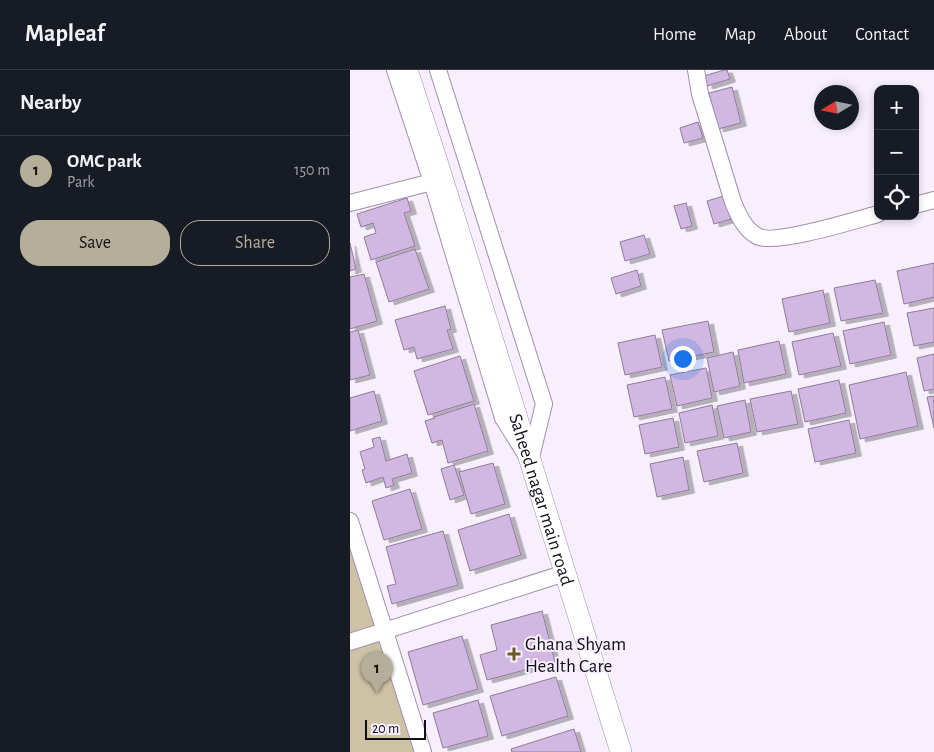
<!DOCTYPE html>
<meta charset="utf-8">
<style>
:root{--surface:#171b24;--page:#20242c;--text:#f1f3f6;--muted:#9ea1a6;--line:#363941;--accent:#b5ae99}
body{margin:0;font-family:"Alegreya Sans",sans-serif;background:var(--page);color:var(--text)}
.controls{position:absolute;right:15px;top:15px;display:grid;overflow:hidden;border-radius:10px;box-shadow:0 2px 8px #0003}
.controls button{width:45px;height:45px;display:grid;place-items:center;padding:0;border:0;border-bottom:1px solid var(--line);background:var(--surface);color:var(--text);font:25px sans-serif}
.compass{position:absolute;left:464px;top:15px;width:45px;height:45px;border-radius:50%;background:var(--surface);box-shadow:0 2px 8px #0003;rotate:260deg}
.scale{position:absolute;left:15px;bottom:12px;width:61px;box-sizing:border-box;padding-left:5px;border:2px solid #140e19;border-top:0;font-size:14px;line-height:18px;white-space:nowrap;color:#140e19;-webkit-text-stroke:4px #f7effc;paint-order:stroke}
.you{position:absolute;left:332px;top:288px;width:18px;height:18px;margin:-12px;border:4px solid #fff;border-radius:50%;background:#1a73e8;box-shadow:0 0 0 8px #1a73e833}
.badge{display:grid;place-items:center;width:32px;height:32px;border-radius:50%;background:var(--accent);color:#111;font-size:16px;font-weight:700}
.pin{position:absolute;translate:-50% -41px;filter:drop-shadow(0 1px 2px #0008)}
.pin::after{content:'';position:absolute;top:26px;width:18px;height:15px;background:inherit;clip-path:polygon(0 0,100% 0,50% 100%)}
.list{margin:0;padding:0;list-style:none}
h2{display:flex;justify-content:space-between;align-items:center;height:65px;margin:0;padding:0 20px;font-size:21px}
h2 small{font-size:16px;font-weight:400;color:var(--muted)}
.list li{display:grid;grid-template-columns:32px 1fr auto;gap:15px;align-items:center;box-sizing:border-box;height:70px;padding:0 20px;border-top:1px solid var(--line)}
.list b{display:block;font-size:19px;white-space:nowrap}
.list p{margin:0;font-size:16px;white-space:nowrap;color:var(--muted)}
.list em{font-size:16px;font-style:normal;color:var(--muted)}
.actions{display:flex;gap:10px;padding:15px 20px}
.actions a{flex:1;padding:11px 0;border:1px solid var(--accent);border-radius:20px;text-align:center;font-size:18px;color:var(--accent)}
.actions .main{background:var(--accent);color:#111}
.icon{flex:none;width:28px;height:28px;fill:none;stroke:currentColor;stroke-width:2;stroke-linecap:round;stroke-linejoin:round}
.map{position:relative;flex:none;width:584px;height:682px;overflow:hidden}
header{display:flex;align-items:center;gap:30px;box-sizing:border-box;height:70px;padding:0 25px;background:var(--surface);border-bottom:1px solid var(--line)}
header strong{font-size:24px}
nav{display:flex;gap:28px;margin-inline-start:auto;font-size:18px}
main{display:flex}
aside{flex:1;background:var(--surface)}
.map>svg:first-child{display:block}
</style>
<header>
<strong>Mapleaf</strong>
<nav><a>Home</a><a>Map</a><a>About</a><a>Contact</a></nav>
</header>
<main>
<aside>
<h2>Nearby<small></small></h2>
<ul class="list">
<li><span class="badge">1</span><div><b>OMC park</b><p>Park</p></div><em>150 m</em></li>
</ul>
<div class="actions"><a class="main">Save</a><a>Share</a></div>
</aside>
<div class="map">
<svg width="584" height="682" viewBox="0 0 584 682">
<defs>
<filter id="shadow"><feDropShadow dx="5.5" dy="3" stdDeviation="0" flood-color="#0004"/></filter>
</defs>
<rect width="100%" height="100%" fill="#f7effc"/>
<path fill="#cdc2a6" d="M0 447 78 682H0Z"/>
<g fill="#d1b7e1" stroke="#8e7b99" filter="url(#shadow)">
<path d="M374 0H377L380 9 357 16 354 6Z"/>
<path d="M382 17 391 53 368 59 359 23Z"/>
<path d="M348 52 353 68 334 73 330 58Z"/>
<path d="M374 126 381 149 364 154 357 131Z"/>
<path d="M57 128 61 141 54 143 65 176 21 190 14 167 26 163 23 153 11 157 7 144Z"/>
<path d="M336 133 342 156 331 159 324 136Z"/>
<path d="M294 165 300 184 275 191 270 172Z"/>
<path d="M0 173 6 199 0 201Z"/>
<path d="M65 179 79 219 39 232 26 192Z"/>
<path d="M584 193V227L554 234 547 201Z"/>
<path d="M287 200 291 216 266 224 261 208Z"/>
<path d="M14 204 27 251 0 259V207Z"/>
<path d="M525 210 533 243 491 251 484 218Z"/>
<path d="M473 220 480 253 439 262 432 229Z"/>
<path d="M95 236 101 259 97 260 103 279 67 289 64 277 54 280 45 250Z"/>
<path d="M584 238V272L564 276 557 243Z"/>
<path d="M358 251 364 282 319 291 312 260Z"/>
<path d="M534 252 541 285 500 294 493 261Z"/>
<path d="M8 260 20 305 0 310V262Z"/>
<path d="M483 263 491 296 449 305 442 272Z"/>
<path d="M305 265 312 297 275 305 268 273Z"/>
<path d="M429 271 436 304 394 313 388 280Z"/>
<path d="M383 282 390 316 364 322 357 288Z"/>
<path d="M584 284V319L574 321 567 288Z"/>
<path d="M110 286 124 331 78 345 64 301Z"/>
<path d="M356 298 362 328 327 336 320 305Z"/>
<path d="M556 302 568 356 510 369 499 315Z"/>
<path d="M315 307 322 339 284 347 277 315Z"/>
<path d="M489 310 496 343 455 352 448 319Z"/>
<path d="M24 321 32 351 0 361V328Z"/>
<path d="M441 321 448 354 407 362 400 329Z"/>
<path d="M584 326V358L577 327Z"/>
<path d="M395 330 401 362 374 368 367 336Z"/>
<path d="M124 334 138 381 98 393 92 370 82 373 75 351 85 348 84 347Z"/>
<path d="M362 335 368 366 335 373 329 343Z"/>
<path d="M323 348 329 377 295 384 289 355Z"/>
<path d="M499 350 506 383 465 392 458 359Z"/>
<path d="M30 367 36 391 57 384 62 403 42 409 44 415 36 418 33 407 16 413 12 400 15 399 10 382 24 377 22 369Z"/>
<path d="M387 373 393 403 354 412 347 381Z"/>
<path d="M333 387 339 420 307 427 300 394Z"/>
<path d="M143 393 155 434 121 444 109 402Z"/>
<path d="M104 395 114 425 100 430 91 399Z"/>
<path d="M60 419 72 459 34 470 22 431Z"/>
<path d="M159 444 171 485 120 501 108 460Z"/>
<path d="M93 461 108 515 42 534 37 516 46 514 36 477Z"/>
<path d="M192 541 205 592 137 610 130 585 147 580 141 555Z"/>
<path d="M112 566 128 619 73 635 58 582Z"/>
<path d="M206 607 218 646 152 666 140 626Z"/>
<path d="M128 630 138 666 93 678 83 643Z"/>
<path d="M224 659 231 682H162L161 679Z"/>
</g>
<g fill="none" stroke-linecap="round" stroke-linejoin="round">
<defs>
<g id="minor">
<path d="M45 0 82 112 153 348 180 391 194 334 88 0"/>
<path d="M346 0 350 24 383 132C388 144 394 159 407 166 423 176 506 150 528 144"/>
<path d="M0 133 82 112"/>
<path d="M565 135 584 130"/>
<path d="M0 451 73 682"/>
<path d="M0 572 215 503"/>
</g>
<g id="tertiary">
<path id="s1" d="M57 0 89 98 271 682"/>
</g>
</defs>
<use href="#minor" stroke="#a18ead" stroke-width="18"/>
<use href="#tertiary" stroke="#a18ead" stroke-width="22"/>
<use href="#minor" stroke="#fff" stroke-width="16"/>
<use href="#tertiary" stroke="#fff" stroke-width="21"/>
</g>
<path fill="#6c5928" stroke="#f7effc" stroke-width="2" d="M161.5 576.5h5v5h5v5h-5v5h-5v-5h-5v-5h5z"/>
<g text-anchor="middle" stroke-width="4" stroke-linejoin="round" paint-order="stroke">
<g font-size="19" fill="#140e19" stroke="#f7effc">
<text dy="7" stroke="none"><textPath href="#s1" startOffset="450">Saheed nagar main road</textPath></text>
</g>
<g font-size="19" fill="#140e19" stroke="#f7effc" text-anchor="start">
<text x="175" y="580">Ghana Shyam<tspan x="175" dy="22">Health Care</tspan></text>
</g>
</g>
</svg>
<div class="controls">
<button>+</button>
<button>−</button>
<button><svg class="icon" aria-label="locate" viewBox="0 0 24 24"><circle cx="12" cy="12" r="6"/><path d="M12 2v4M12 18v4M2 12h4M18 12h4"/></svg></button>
</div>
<svg class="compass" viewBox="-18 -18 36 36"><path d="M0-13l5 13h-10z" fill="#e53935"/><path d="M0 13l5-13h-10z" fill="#9ea1a6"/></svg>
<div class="scale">20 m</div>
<div class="you"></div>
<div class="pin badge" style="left:27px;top:623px">1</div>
</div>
</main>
